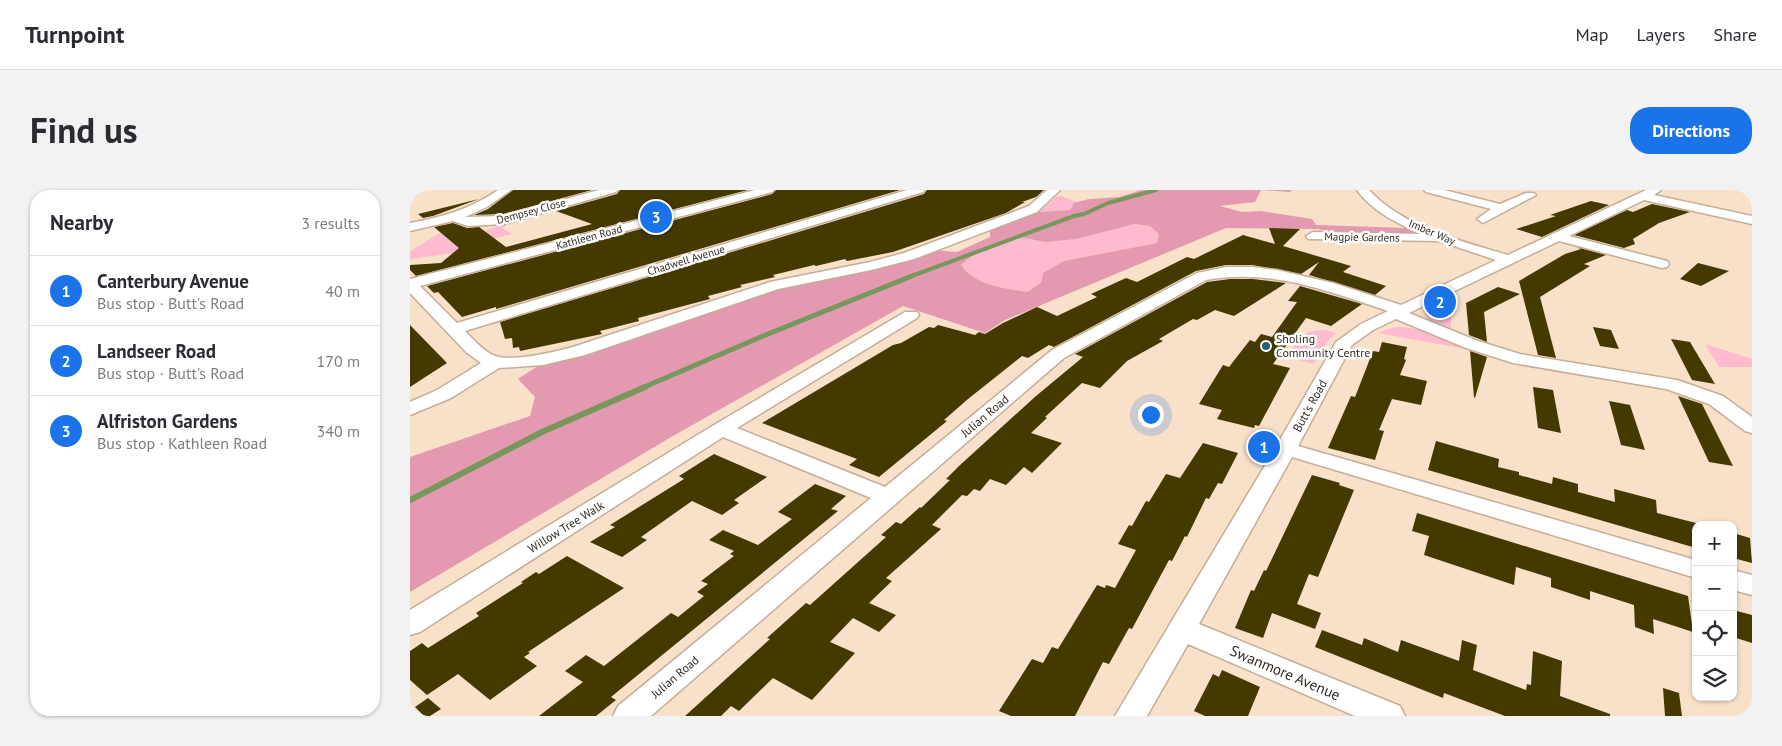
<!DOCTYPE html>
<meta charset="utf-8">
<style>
:root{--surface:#fff;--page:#f2f2f3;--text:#2b2b33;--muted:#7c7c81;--line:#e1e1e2;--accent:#1a73e8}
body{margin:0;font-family:"PT Sans",sans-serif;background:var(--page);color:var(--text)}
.controls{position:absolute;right:15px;bottom:15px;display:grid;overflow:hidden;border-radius:10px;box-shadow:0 1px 4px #0004}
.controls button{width:45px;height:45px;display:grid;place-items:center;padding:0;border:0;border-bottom:1px solid var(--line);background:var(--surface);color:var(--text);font:25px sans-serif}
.you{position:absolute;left:740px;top:224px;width:18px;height:18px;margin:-12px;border:4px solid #fff;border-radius:50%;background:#1a73e8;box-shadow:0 0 0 8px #1a73e833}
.badge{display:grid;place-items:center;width:32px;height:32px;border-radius:50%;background:var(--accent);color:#fff;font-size:16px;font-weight:700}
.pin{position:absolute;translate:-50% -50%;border:2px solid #fff;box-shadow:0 1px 5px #0006}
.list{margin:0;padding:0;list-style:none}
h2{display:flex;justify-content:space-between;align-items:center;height:65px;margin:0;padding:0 20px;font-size:21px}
h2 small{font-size:16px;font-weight:400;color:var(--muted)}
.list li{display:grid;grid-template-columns:32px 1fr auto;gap:15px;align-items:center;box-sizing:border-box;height:70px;padding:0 20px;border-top:1px solid var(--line)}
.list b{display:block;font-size:19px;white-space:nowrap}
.list p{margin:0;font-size:16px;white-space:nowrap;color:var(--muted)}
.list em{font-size:16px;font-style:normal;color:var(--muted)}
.icon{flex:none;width:28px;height:28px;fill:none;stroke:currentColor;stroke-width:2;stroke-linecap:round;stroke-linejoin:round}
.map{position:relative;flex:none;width:1342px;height:526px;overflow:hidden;border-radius:20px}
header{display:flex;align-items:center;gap:30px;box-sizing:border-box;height:70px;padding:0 25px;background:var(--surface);border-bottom:1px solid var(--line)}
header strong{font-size:24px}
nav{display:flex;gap:28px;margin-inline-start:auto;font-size:18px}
.intro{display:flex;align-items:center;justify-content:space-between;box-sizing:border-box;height:120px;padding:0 30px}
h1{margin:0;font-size:35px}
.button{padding:12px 22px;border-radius:20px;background:var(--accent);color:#fff;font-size:18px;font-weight:700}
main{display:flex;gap:30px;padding:0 30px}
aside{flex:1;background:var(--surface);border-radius:20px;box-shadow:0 1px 4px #0004}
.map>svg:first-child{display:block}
</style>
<header>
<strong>Turnpoint</strong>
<nav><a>Map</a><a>Layers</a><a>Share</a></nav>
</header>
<div class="intro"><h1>Find us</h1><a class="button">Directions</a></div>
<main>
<aside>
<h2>Nearby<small>3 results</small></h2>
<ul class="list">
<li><span class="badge">1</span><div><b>Canterbury Avenue</b><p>Bus stop · Butt's Road</p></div><em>40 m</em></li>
<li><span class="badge">2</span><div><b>Landseer Road</b><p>Bus stop · Butt's Road</p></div><em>170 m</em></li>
<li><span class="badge">3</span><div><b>Alfriston Gardens</b><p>Bus stop · Kathleen Road</p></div><em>340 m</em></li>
</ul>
</aside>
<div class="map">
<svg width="1342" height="526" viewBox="0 0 1342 526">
<rect width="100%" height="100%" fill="#f8e0c9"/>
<g fill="#febace">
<path d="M651 6 667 12 664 13 660 20 628 22 646 7Z"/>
<path d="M92 33 96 36 92 38 102 44 60 55 66 60 0 69V61L33 41 41 51C57 48 70 41 86 37L83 34Z"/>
<path d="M724 34 740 36 749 44 747 53 654 71 632 92 616 102C593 98 566 96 551 75L567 62 609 47 635 52Z"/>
<path d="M1033 112 1041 113V141C1030 136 1015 133 1014 119Z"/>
<path d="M991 137C1012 138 1033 146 1050 158L968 143 982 138Z"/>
<path d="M916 140 926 143 918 150 904 174 891 171 881 163C889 143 896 141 916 140Z"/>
<path d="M1295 154 1342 169V177H1309Z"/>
</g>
<path fill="#e399af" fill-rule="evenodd" d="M731 0H882L880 2 851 0 845 12 810 16 832 22 850 21 902 29 906 35 997 38 1008 42V45L923 44 908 39 816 38 595 130 575 143 493 116 263 246 0 402V267L120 226 125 207 108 189 128 176 168 166 358 101 520 60 547 62 580 47V39L628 22 660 20 664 13 679 9 710 7ZM724 34 740 36 749 44 747 53 654 71 633 83 632 92 617 102C593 98 566 96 551 75L567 62 609 47 635 52 666 49Z"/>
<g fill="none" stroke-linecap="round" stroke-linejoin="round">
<path stroke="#77975b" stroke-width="4" d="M499 87 664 26 674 24 698 13 746 0"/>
<path stroke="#77975b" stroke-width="5" d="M232 198 353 146 502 86"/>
<path stroke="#77975b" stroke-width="6" d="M0 310 134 241 235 197"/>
</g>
<g fill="#443a00">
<path d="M103 0H182L93 24 64 25 78 19Z"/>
<path d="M210 0H338L6 86 0 80V75L31 73 49 58 24 37 43 33 57 38 69 37 96 57 182 34 146 21 207 4Z"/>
<path d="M366 0H490L86 119V117L52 127 28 102 24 103 17 96 362 4Z"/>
<path d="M517 0H634L626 7 612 12H615L596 23 483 62 437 71 435 69 406 76 404 75 363 85 365 87 330 95 332 97 298 106 300 109 228 128 229 131 190 141 192 144 110 161 109 157 103 158 102 148 95 149 90 132 514 4Z"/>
<path d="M69 9 23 26 13 28 8 24Z"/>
<path d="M1181 11 1199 15 1132 47 1106 39 1146 26 1140 25Z"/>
<path d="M1242 14 1280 22 1249 33 1223 49 1225 54 1214 58 1164 45 1217 20 1223 22Z"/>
<path d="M859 38 890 39 873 56 941 76 933 82 976 96 965 105 899 85 909 72 891 84 842 75H816L786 81 644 157 639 155 618 168 612 166 558 209 534 230 537 231 469 287 439 275 447 269 352 233 483 155 491 153 519 137 524 138 528 135 565 145 569 142 575 144 593 133 627 117 647 126 687 107 681 104 716 88 727 92 777 67 784 69 833 45 865 54Z"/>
<path d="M1166 57 1196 65 1174 74 1180 76 1130 107 1146 168 1128 165 1109 91 1155 64 1171 59Z"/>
<path d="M1288 73 1319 81 1291 96 1270 89Z"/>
<path d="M820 89H843L876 93 824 126 805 120 787 130 783 129 749 149 753 151 717 171 690 198 672 193 635 227 637 228 621 243 652 253 622 283 614 277 596 295 580 289 570 301 564 299 557 306 552 305 522 335 531 339 476 388 482 391 459 413 486 425 469 442 443 428 420 452 445 463 402 510 363 488 329 521 321 516 311 526H275L360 449 357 448 396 413 400 415 476 347 471 345 486 332 491 334 510 317 511 318 540 290 536 289 549 276 626 206 673 167 665 164 797 92Z"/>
<path d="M890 96 952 114 921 136 896 128 863 174 880 178 849 236 845 235 844 238 807 229 812 220 789 214 813 175 819 177 840 150 845 152 851 144 862 147 887 112 878 111Z"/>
<path d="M1088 97 1110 104 1074 122 1077 152 1059 145 1056 113Z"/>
<path d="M0 135 37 173 0 197Z"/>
<path d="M1183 137 1201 140 1209 159 1190 156Z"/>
<path d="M1261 149 1280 152 1305 194 1282 190Z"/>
<path d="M972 152 997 157 994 169 996 170 990 185 1017 191 1011 215 982 209 969 240 974 241 965 270 918 258 941 206 945 207 963 161 969 162Z"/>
<path d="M1060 161 1077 167 1065 208 1064 207Z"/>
<path d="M1123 197 1143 200 1151 243 1128 238Z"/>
<path d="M1268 206 1292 214 1323 276 1299 272Z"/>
<path d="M1199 211 1220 215 1235 260 1211 255Z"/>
<path d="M1026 251 1089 269 1088 277 1109 282V285L1142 294 1143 287 1168 294V302L1205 312 1204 299 1246 310 1247 323 1286 333V358L1018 280Z"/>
<path d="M793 253 828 263 812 294 808 293 799 309 796 308 777 347 775 346 762 371 759 370 722 439 719 438 699 474 693 472 665 526H601L589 521 622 469 633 473 642 457 648 459 687 395 695 398 696 395 705 398 726 360 708 354 719 335 722 336 736 311 739 312 756 284 770 288Z"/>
<path d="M304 264 357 287 324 310 329 313 312 325 282 311 231 347 237 350 212 367 180 352 205 337 200 335 274 289 269 286Z"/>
<path d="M902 285 930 293 929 295 944 300 908 387 899 384 887 414 911 423 905 439 862 423 853 448 825 438 841 400 844 401 854 380 856 381Z"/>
<path d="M405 294 436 306 421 319 428 321 201 507 206 510 186 526H129L173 492 155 481 176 465 194 476 261 423 268 427 294 406 287 402 298 394 291 391 324 366 320 364 324 361 299 350 313 340 348 355 382 329 368 322Z"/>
<path d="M1007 323 1278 406 1283 442 1243 429 1244 444 1225 437 1224 415 1180 401V410L1141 397V388L1106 377 1104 395 1014 365 1019 346 1002 341Z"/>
<path d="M1323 343 1340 348 1342 373 1323 368Z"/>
<path d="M157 366 214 398 118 462 120 463 114 467 127 476 80 510 48 484 17 505 0 490V461L12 453 18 458 69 426 66 423 113 393 111 392 126 382 129 384Z"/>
<path d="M1323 420 1342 425V453L1323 447Z"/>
<path d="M912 440 952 455 954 448 988 462 991 450 1049 471 1052 450 1067 455 1063 480 1116 500 1117 494 1121 495 1123 461 1152 471 1150 506 1200 524V526H1095L1034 503 1033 508 905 457Z"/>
<path d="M812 480 850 497 838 526H795L784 521 803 484 809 487Z"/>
<path d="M1253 498 1269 503 1272 526H1255Z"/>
<path d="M18 508 31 519 20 526H14L5 517Z"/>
</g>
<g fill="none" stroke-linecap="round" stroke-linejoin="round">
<defs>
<g id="minor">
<path d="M88 0H101L77 17 55 27 93 26 189 0H208L206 2 94 34 58 36 43 31 0 41V33C32 27 61 19 88 0Z"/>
<path d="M345 0H364L362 2 10 96 47 133 497 0H515L513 2 55 141C63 149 74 162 85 166 103 172 144 162 163 157L360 92 460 72 494 63 619 16 637 0H650L627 22 504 69 461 80 368 99 175 165 133 175 89 178 41 208 0 225V212L27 200 71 173 56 162 0 103V89Z"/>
<path d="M947 0H959C993 37 1051 51 1098 65L1236 0H1251L1244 5 1342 26V34L1234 10 1159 46 1257 71 1259 74 1257 77 1252 78 1149 51 999 123 1068 151 1110 164 1267 190 1313 206 1342 227V243L1335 241 1299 214 1256 199 1103 173 1056 158 986 129 963 140 942 155 888 256 1286 370V388L882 267 789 434 990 516 995 526H945L778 454 737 526H705L863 262 926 152 951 134 978 121C918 101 860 78 796 90L654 168 241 526H203L208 516 461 308 313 247 10 442 0 445V420L304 235 495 122H507L509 125 507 128 327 238 475 297 642 160 787 83 816 77H842L867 80 923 93 991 115 1086 70 1029 51 898 49 896 46 903 42 1011 44C987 33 963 22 947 0Z"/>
<path d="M1014 0H1034L1090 14 1116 3H1124L1126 5 1073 33 1067 29 1081 19 1016 2Z"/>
<path d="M1323 380 1342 385V405L1323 400Z"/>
</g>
</defs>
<use href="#minor" stroke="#c5ae98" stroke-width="3"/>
<use href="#minor" fill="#fff" fill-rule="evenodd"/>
</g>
<circle fill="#235e76" stroke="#fff" stroke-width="2" cx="856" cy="156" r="5"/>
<g text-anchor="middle" stroke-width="5" stroke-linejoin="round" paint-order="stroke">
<g font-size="11" fill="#332a22" stroke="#fff">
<text transform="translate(121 21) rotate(-15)" y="4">Dempsey Close</text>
<text transform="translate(1022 42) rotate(23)" y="4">Imber Way</text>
<text transform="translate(179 47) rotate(-15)" y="4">Kathleen Road</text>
<text transform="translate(952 47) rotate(1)" y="4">Magpie Gardens</text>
<text transform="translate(276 70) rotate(-17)" y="4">Chadwell Avenue</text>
</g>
<g font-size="12" fill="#332a22" stroke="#fff" text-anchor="start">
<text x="866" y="153">Sholing<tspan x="866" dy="14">Community Centre</tspan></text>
</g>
<g font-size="12" fill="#332a22" stroke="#fff">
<text transform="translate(900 216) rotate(-61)" y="4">Butt's Road</text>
<text transform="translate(575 226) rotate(-40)" y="4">Julian Road</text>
<text transform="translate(156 337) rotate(-32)" y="4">Willow Tree Walk</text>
<text transform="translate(265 487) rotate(-40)" y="4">Julian Road</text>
</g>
<g font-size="15" fill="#332a22" stroke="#fff">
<text transform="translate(875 483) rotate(23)" y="5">Swanmore Avenue</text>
</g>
</g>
</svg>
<div class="controls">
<button>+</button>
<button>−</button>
<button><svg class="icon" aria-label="locate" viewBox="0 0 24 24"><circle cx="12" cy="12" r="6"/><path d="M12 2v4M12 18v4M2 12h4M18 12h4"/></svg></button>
<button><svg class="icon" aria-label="layers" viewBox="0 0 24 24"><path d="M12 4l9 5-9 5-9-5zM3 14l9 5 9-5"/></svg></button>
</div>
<div class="you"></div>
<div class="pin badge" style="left:854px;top:257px">1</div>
<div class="pin badge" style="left:1030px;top:112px">2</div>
<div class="pin badge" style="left:246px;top:27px">3</div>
</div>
</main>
